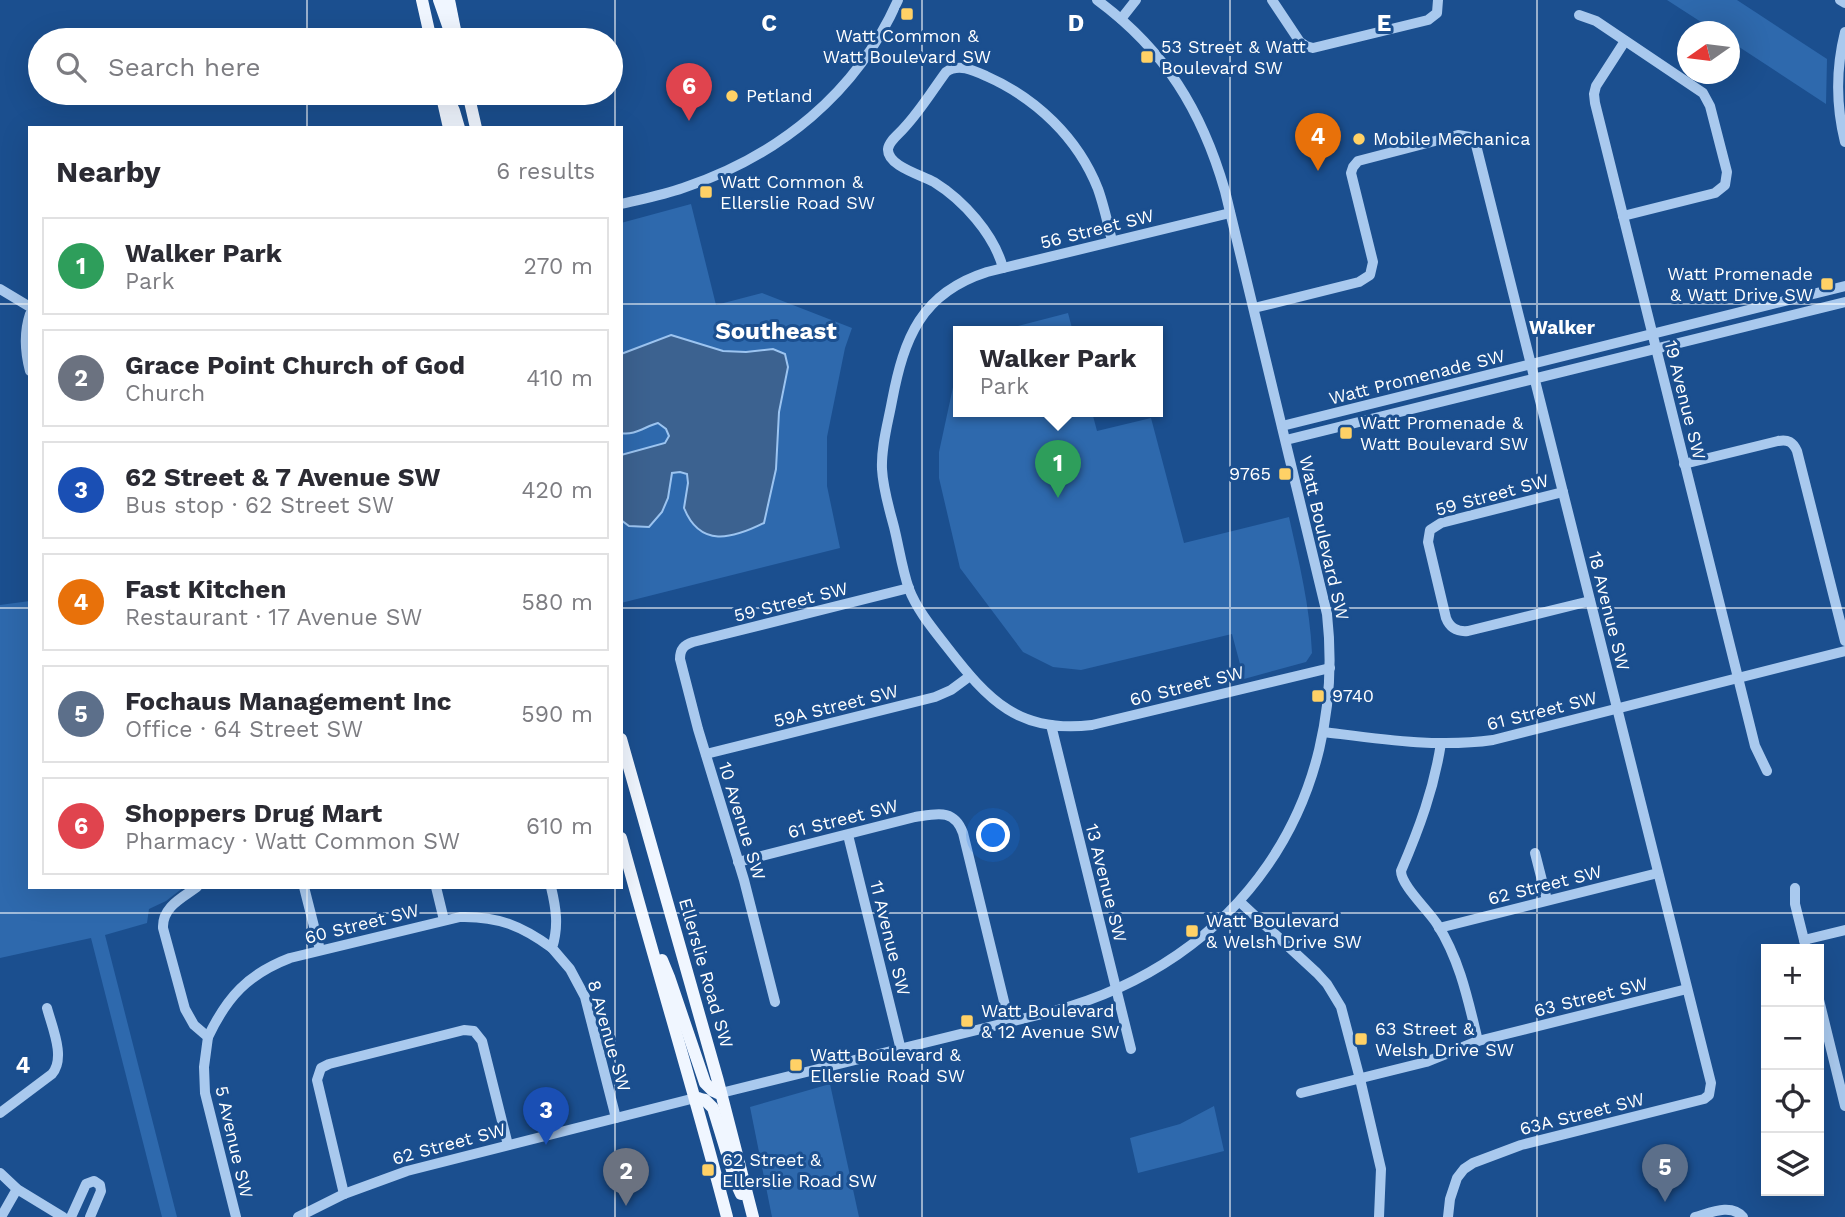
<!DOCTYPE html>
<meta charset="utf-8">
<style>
:root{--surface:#fff;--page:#f7f7f7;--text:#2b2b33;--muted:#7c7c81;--line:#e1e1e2;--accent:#0b8043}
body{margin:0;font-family:"Work Sans",sans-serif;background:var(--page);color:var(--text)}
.controls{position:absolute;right:21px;bottom:21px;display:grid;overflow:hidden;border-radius:0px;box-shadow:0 7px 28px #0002}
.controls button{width:63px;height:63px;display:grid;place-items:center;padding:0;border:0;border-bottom:2px solid var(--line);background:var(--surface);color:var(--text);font:35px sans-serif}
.compass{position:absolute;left:1677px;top:21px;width:63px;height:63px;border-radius:50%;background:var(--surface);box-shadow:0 7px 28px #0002;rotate:256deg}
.you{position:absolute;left:994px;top:836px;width:24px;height:24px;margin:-18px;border:5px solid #fff;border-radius:50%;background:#1a73e8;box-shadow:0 0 0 10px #1a73e833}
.badge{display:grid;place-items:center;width:46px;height:46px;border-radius:50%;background:var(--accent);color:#fff;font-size:23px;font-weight:700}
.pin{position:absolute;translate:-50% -58px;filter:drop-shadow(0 2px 4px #0008)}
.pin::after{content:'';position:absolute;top:37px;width:24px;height:21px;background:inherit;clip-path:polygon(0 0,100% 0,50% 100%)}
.popup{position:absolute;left:953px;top:326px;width:210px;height:91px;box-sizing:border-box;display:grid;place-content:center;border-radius:0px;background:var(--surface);filter:drop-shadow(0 2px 5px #0005);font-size:23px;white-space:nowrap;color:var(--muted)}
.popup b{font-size:26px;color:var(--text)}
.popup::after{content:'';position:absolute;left:50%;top:100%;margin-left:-14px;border:14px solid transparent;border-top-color:var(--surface)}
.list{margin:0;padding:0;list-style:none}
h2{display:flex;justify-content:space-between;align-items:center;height:91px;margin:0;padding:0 28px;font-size:30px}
h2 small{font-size:23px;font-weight:400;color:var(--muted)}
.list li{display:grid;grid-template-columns:46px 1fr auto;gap:21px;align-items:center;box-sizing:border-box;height:98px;margin:0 14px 14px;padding:0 14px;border:2px solid var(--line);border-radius:0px}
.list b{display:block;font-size:26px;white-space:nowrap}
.list p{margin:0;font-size:23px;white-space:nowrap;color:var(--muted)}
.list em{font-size:23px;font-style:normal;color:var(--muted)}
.icon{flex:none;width:38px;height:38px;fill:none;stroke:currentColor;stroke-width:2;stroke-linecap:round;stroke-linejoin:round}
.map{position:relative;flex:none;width:1845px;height:1217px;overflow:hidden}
.search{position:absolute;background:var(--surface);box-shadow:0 7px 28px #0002;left:28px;top:28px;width:595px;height:77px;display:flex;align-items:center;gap:18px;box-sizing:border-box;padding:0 24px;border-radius:38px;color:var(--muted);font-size:26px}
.panel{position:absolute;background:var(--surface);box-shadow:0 7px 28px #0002;left:28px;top:126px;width:595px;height:763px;border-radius:0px}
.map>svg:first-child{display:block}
</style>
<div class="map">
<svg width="1845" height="1217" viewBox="0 0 1845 1217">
<rect width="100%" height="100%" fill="#1b4f8f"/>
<g fill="#2e69ad">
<path d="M1667 0H1737L1827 59 1826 104 1730 41V32L1715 31Z"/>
<path d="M691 204 716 305 762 293 852 328 845 348 827 437V486L840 548 621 603V223Z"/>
<path d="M1068 313 1073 332H995Z"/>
<path d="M958 364V412H1092L1097 431 1151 418 1184 543 1289 517C1299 562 1310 607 1312 653L1306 662 1244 679 1232 634 1081 670 1053 667 1023 652 960 568 939 478V452Z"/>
<path d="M30 601V887H184L166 901 149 909 147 923 105 935 177 1217H162L91 938 0 958V605Z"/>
<path d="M830 1084 859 1217H772L750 1107Z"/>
<path d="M1214 1106 1224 1151 1138 1173 1130 1138 1180 1124Z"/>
</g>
<path fill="#3c6290" stroke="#9cc4f0" stroke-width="2" d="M671 335 723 351 746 352 773 349 785 354 788 367 779 412 776 469 764 523C732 539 700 548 684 508L688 483 687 474 680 472 672 473 668 498 662 512 649 527 629 526 621 520V455L665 443 669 436 666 429 658 423C646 426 634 436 621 433V354Z"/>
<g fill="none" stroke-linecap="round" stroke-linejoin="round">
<g stroke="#a9c9ee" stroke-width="10">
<path d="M1272 0 1300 42 1306 46 1313 48 1428 20 1437 13 1438 0"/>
<path d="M1840 0 1845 3"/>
<path d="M1579 15 1596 21 1703 93 1710 106 1727 172 1725 185 1715 193 1623 216"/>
<path d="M1121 19 1136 0"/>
<path d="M1845 32C1836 68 1836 106 1845 142"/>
<path d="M1625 41 1596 86 1594 94 1595 103 1755 746 1767 771"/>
<path d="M621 204C642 199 663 195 683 188 779 156 857 93 898 0"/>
<path d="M1230 213 987 272C921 293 904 338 892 401 888 423 881 446 882 469 883 489 889 508 894 527 899 547 902 569 909 589 917 610 933 629 947 647 988 700 1019 734 1092 725L1330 668"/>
<path d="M1003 268C994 234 963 200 934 182 922 175 887 166 888 149 889 141 899 134 904 128 920 111 932 91 946 72 958 63 973 70 986 76 1036 98 1078 138 1098 189 1104 206 1108 224 1112 241"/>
<path d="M0 289 30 307"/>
<path d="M1254 308 1359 282 1370 275 1373 262 1351 173 1353 167 1358 161 1458 135 1470 137 1475 141 1711 1083 1709 1095 1704 1099 1521 1145 1473 1163 1464 1169 1457 1178 1450 1199 1448 1217"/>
<path d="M30 314C24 332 25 352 30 371"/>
<path d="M1282 426 1845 286"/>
<path d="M1286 440 1845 302"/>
<path d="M1684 464 1778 441C1788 439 1793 442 1797 451L1845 641"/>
<path d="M1563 492 1441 523 1430 530 1428 542 1446 618C1450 628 1457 632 1468 631L1590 601"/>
<path d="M1051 725 1131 1049"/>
<path d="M1324 732C1380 739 1437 748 1493 740L1845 651"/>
<path d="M1441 743C1434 789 1419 829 1401 871 1401 885 1428 910 1437 924 1460 960 1468 1000 1478 1041"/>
<path d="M706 754 935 697 951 690 970 676"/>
<path d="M848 835 901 1050"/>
<path d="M1535 853 1547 900"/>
<path d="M738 862 915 817C936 814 954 808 963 833L1009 1022"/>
<path d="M197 887C182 898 162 907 163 928L185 1009 194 1025 208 1037 204 1067 205 1093 236 1217"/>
<path d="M304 887 320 950"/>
<path d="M436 887 444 920"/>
<path d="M551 887C556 908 559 926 552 948L570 969 585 997 616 1118"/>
<path d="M1795 888V904L1804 940"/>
<path d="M1240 902 1317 973 1327 984 1341 1007 1360 1079 1381 1169 1379 1217"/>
<path d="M1439 928 1658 873"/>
<path d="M1806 949 1804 940 1845 930"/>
<path d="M1819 1000 1845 1106"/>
<path d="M775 1002 744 880 698 729 680 659C680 649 684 645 693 642L909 588"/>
<path d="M208 1037C227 997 248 974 290 958L460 917C498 916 522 926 552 948"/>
<path d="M1301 1093 1426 1062 1478 1041 1687 989"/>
<path d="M717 1094 1054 1011C1239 961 1348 804 1327 614L1225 191C1202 111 1165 50 1097 0"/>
<path d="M0 1113 52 1074C66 1058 52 1027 47 1008"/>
<path d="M0 1173 17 1189 63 1217"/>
<path d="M344 1194 317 1080 321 1068 329 1064 464 1030 474 1031 482 1041 508 1145"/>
<path d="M1 1217 17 1189"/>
<path d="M71 1217 86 1184 94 1181 100 1185 101 1191 90 1217"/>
<path d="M298 1217 344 1194 407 1171 699 1097"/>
<path d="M1695 1217C1710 1213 1731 1203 1743 1217"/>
</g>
<g stroke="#f0f6ff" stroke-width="12">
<path d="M422 0 431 40"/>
<path d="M439 0 453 40"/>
<path d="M449 0 455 30"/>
<path d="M446 93 454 111 459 128"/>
<path d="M468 93 476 128"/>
<path d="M442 97 449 128"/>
<path d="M621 739 718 1081 753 1217"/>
<path d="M621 838C655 964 694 1090 727 1217"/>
<path d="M662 960 669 977 705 1083 713 1091 721 1094"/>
<path d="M695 1098 705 1100 713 1108 736 1183 741 1194"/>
</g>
</g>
<path fill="none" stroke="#fff" stroke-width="2" stroke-opacity="0.55" d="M307 0V40M615 0V128M922 0V1217M1230 0V1217M1537 0V1217M307 93V128M0 304H30M621 304H1845M0 608H30M621 608H1845M307 887V1217M615 887V1217M0 913H1845"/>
<g fill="#ffd166" stroke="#1b4f8f" stroke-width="2.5">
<rect x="900" y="7" width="14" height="14" rx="3.5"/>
<rect x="1140" y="50" width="14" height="14" rx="3.5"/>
<circle cx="732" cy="96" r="7"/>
<circle cx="1359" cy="139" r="7"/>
<rect x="699" y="185" width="14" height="14" rx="3.5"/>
<rect x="1820" y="277" width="14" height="14" rx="3.5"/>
<rect x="1339" y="426" width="14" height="14" rx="3.5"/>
<rect x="1278" y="467" width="14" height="14" rx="3.5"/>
<rect x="1311" y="689" width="14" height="14" rx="3.5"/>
<rect x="1185" y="924" width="14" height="14" rx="3.5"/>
<rect x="960" y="1014" width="14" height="14" rx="3.5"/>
<rect x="1354" y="1032" width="14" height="14" rx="3.5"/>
<rect x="789" y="1058" width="14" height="14" rx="3.5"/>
<rect x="701" y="1163" width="14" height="14" rx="3.5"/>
</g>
<g text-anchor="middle" stroke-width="6" stroke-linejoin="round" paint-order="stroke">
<g font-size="18" fill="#fff" stroke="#1b4f8f" text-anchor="start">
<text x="907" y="42" text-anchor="middle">Watt Common &amp;<tspan x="907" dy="21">Watt Boulevard SW</tspan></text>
<text x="1161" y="53">53 Street &amp; Watt<tspan x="1161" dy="21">Boulevard SW</tspan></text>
<text x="746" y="102">Petland</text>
<text x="1373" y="145">Mobile Mechanica</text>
<text x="720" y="188">Watt Common &amp;<tspan x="720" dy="21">Ellerslie Road SW</tspan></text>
<text x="1813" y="280" text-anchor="end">Watt Promenade<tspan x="1813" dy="21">&amp; Watt Drive SW</tspan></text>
<text x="1360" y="429">Watt Promenade &amp;<tspan x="1360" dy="21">Watt Boulevard SW</tspan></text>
<text x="1271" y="480" text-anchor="end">9765</text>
<text x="1332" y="702">9740</text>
<text x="1206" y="927">Watt Boulevard<tspan x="1206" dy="21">&amp; Welsh Drive SW</tspan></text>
<text x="981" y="1017">Watt Boulevard<tspan x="981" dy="21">&amp; 12 Avenue SW</tspan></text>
<text x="1375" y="1035">63 Street &amp;<tspan x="1375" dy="21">Welsh Drive SW</tspan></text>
<text x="810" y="1061">Watt Boulevard &amp;<tspan x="810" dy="21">Ellerslie Road SW</tspan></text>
<text x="722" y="1166">62 Street &amp;<tspan x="722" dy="21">Ellerslie Road SW</tspan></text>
</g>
<g font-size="18" fill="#fff" stroke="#1b4f8f">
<text transform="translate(1097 229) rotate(-14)" y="6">56 Street SW</text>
<text transform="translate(1417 377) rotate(-14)" y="6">Watt Promenade SW</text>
<text transform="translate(1685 400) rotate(76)" y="6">19 Avenue SW</text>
<text transform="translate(1492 495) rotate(-15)" y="6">59 Street SW</text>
<text transform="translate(1324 538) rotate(77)" y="6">Watt Boulevard SW</text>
<text transform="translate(791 602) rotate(-14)" y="6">59 Street SW</text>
<text transform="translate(1609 611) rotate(76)" y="6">18 Avenue SW</text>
<text transform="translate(1187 686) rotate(-14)" y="6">60 Street SW</text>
<text transform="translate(836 706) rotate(-14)" y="6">59A Street SW</text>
<text transform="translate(1542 711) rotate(-14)" y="6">61 Street SW</text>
<text transform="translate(843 819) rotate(-14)" y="6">61 Street SW</text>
<text transform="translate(742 821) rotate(73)" y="6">10 Avenue SW</text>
<text transform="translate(1106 883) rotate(76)" y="6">13 Avenue SW</text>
<text transform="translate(1545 885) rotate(-14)" y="6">62 Street SW</text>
<text transform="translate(362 924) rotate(-14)" y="6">60 Street SW</text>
<text transform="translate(890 938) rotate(76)" y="6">11 Avenue SW</text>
<text transform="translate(706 973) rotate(74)" y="6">Ellerslie Road SW</text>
<text transform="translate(1591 997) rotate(-14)" y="6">63 Street SW</text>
<text transform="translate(609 1036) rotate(74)" y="6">8 Avenue SW</text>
<text transform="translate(1582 1114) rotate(-14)" y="6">63A Street SW</text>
<text transform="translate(234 1142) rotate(77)" y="6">5 Avenue SW</text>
<text transform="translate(449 1144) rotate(-15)" y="6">62 Street SW</text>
</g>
<g font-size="19" font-weight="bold" fill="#fff" stroke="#1b4f8f">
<text x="1562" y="334">Walker</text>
</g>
<g font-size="24" font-weight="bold" fill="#fff" stroke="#1b4f8f">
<text x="776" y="339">Southeast</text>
</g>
</g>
<g font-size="23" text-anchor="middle" font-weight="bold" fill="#fff" stroke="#1b4f8f" stroke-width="6" stroke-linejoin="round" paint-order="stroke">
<text x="769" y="31">C</text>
<text x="1076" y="31">D</text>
<text x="1384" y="31">E</text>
<text x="23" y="1073">4</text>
</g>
</svg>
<div class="controls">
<button>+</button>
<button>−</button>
<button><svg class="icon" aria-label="locate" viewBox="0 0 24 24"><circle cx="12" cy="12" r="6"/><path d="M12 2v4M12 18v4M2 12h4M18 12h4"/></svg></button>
<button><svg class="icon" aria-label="layers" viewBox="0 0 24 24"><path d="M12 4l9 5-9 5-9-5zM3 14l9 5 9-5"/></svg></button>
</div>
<svg class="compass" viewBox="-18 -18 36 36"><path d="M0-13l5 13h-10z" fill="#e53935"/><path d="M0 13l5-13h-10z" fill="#7c7c81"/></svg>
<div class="you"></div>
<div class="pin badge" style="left:1058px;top:498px;background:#2e9e5b">1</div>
<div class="popup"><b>Walker Park</b>Park</div>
<div class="pin badge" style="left:626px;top:1206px;background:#6b7280">2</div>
<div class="pin badge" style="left:546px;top:1145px;background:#1a4fb4">3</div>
<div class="pin badge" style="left:1318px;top:171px;background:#e8710a">4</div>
<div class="pin badge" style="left:1665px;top:1202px;background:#5c6f8a">5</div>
<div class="pin badge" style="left:689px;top:121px;background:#e0444e">6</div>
<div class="search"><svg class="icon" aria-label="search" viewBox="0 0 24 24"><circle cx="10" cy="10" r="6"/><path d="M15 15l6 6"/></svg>Search here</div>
<section class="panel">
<h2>Nearby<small>6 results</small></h2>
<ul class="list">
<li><span class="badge" style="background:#2e9e5b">1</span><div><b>Walker Park</b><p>Park</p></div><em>270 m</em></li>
<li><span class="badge" style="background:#6b7280">2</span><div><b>Grace Point Church of God</b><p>Church</p></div><em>410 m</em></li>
<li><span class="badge" style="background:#1a4fb4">3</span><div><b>62 Street &amp; 7 Avenue SW</b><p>Bus stop · 62 Street SW</p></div><em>420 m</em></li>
<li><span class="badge" style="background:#e8710a">4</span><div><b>Fast Kitchen</b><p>Restaurant · 17 Avenue SW</p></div><em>580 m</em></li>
<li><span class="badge" style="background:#5c6f8a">5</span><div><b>Fochaus Management Inc</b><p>Office · 64 Street SW</p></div><em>590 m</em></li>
<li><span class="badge" style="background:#e0444e">6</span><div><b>Shoppers Drug Mart</b><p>Pharmacy · Watt Common SW</p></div><em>610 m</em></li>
</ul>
</section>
</div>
